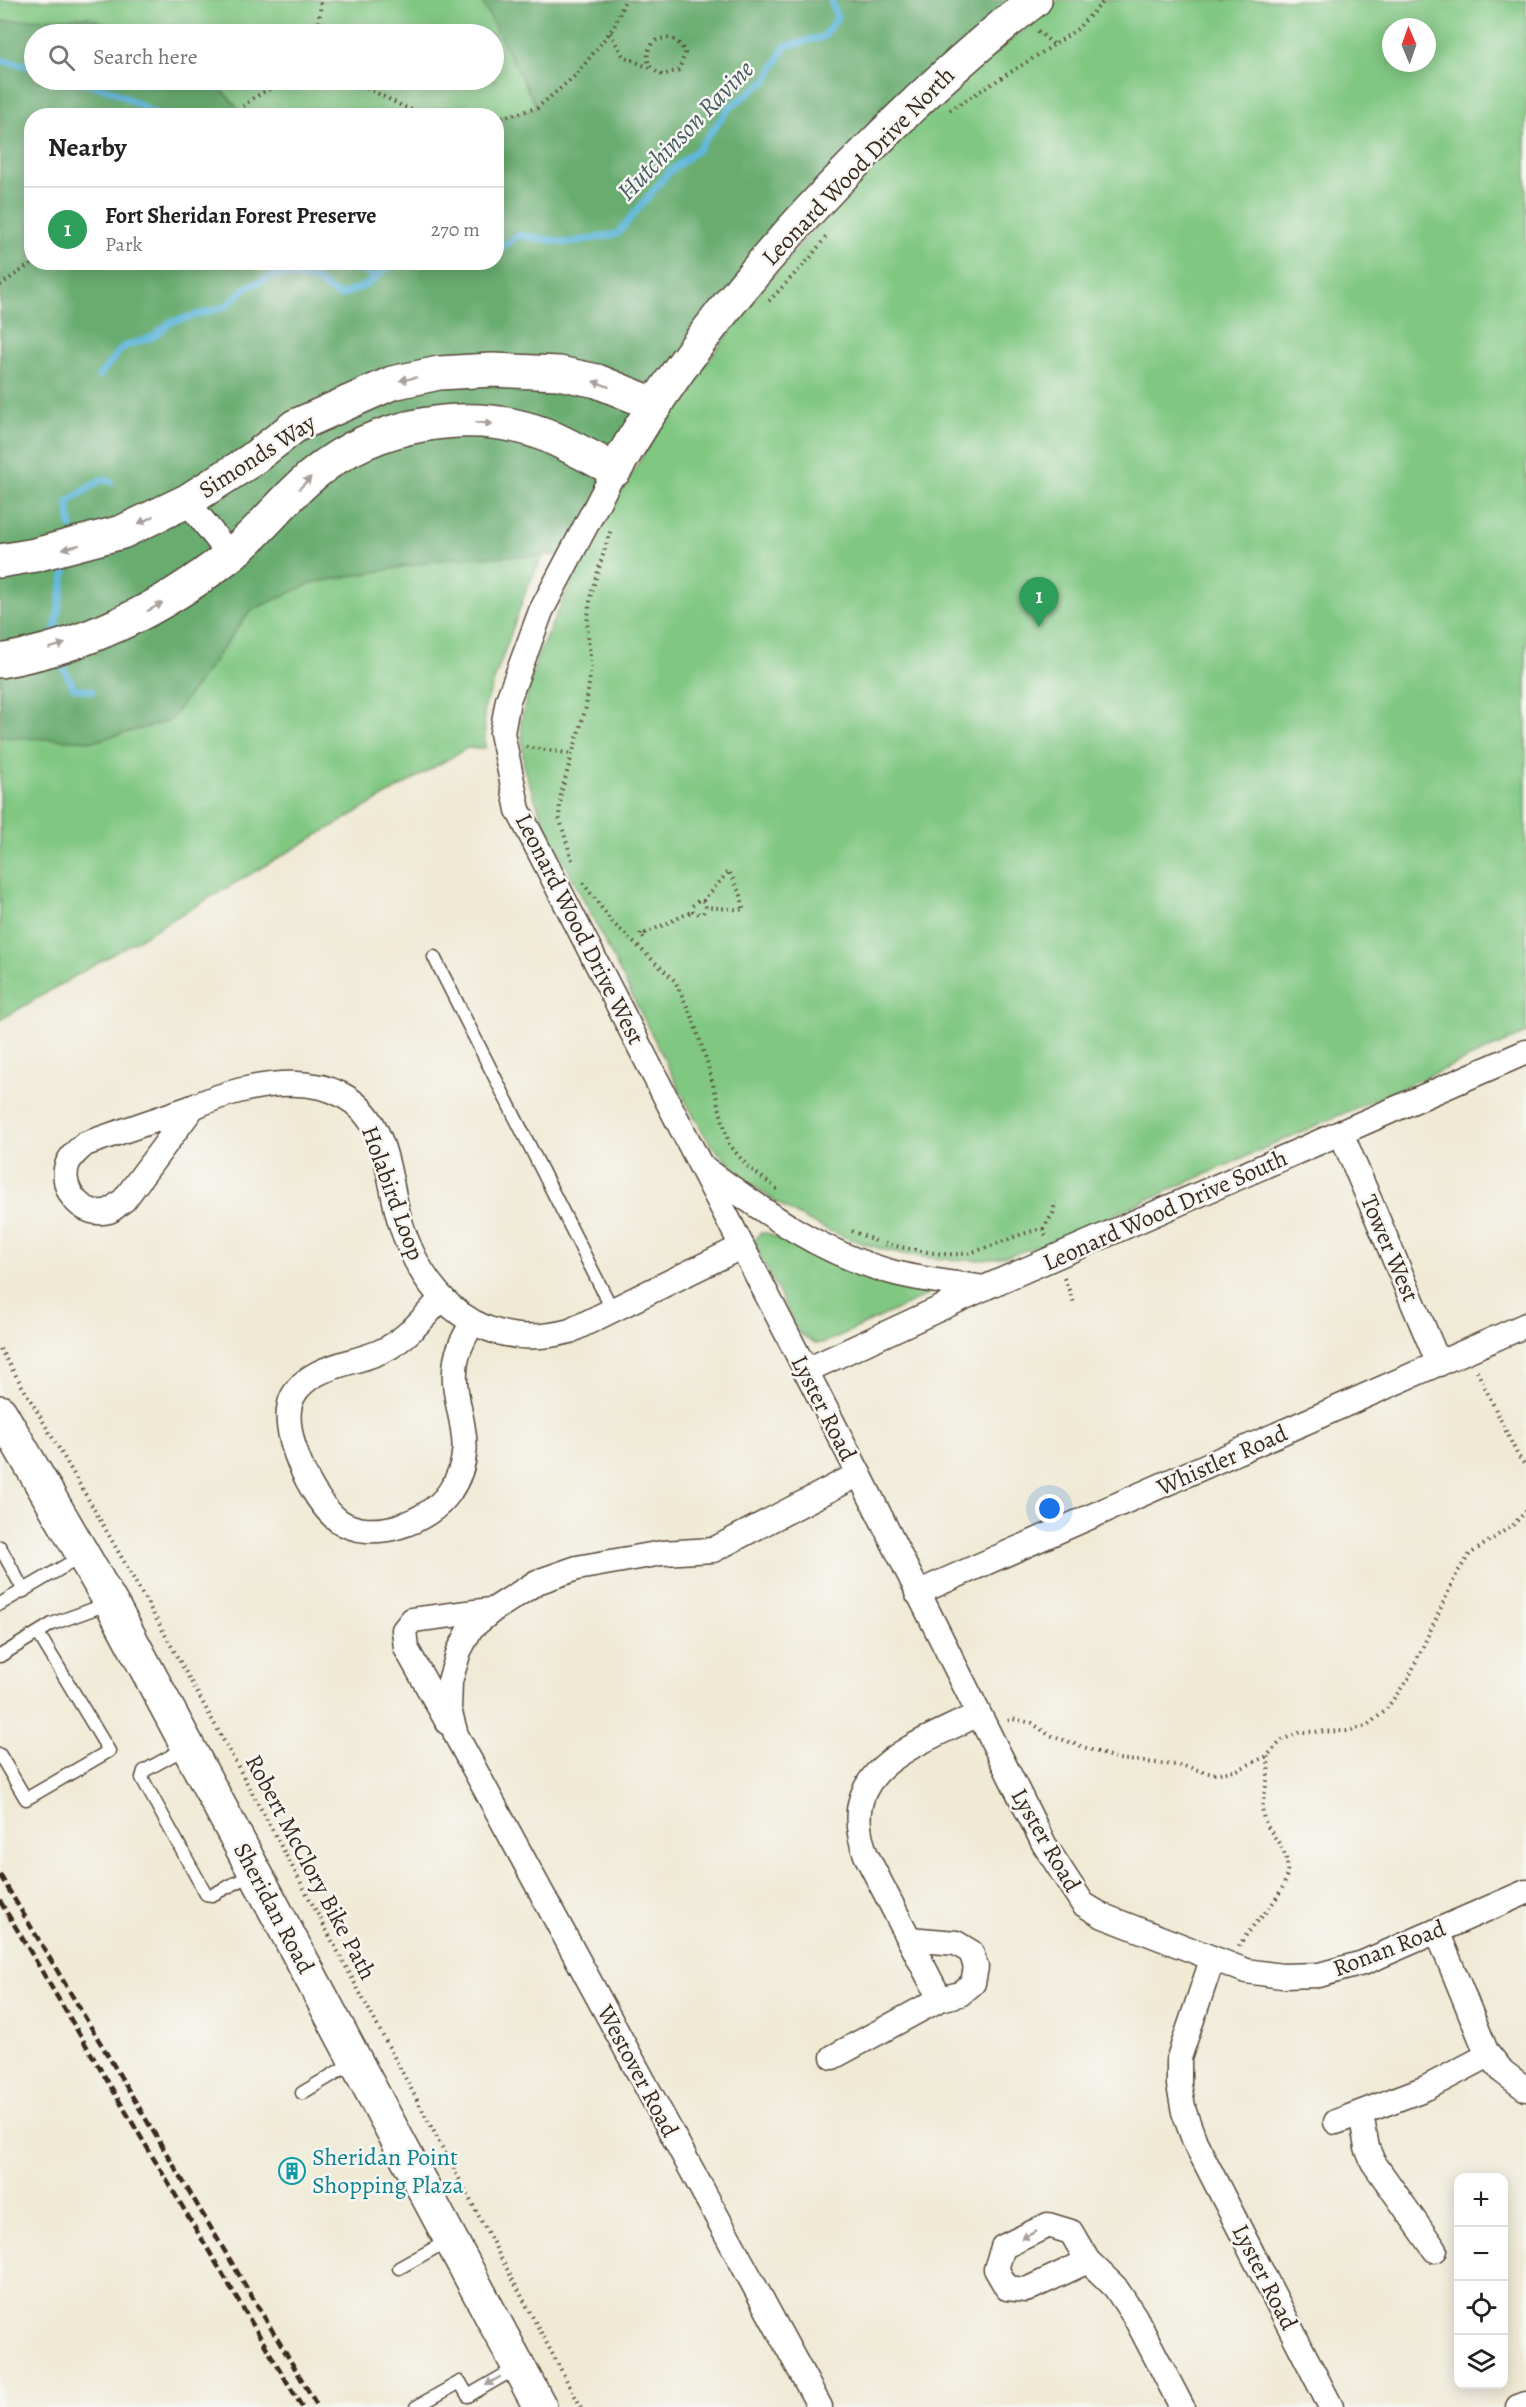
<!DOCTYPE html>
<meta charset="utf-8">
<style>
:root{--surface:#fff;--page:#f2f2f2;--text:#222;--muted:#767676;--line:#e0e0e0;--accent:#2563eb}
body{margin:0;font-family:Alegreya,serif;background:var(--page);color:var(--text)}
.controls{position:absolute;right:18px;bottom:18px;display:grid;overflow:hidden;border-radius:12px;box-shadow:0 3px 15px #0003}
.controls button{width:54px;height:54px;display:grid;place-items:center;padding:0;border:0;border-bottom:2px solid var(--line);background:var(--surface);color:var(--text);font:30px sans-serif}
.compass{position:absolute;left:1382px;top:18px;width:54px;height:54px;border-radius:50%;background:var(--surface);box-shadow:0 3px 15px #0003;rotate:358deg}
.you{position:absolute;left:1050px;top:1509px;width:21px;height:21px;margin:-15px;border:4px solid #fff;border-radius:50%;background:#1a73e8;box-shadow:0 0 0 9px #1a73e833}
.badge{display:grid;place-items:center;width:39px;height:39px;border-radius:50%;background:var(--accent);color:#fff;font-size:20px;font-weight:700}
.pin{position:absolute;translate:-50% -50px;filter:drop-shadow(0 2px 3px #0008)}
.pin::after{content:'';position:absolute;top:32px;width:21px;height:18px;background:inherit;clip-path:polygon(0 0,100% 0,50% 100%)}
.list{margin:0;padding:0;list-style:none}
h2{display:flex;justify-content:space-between;align-items:center;height:78px;margin:0;padding:0 24px;font-size:26px}
h2 small{font-size:20px;font-weight:400;color:var(--muted)}
.list li{display:grid;grid-template-columns:39px 1fr auto;gap:18px;align-items:center;box-sizing:border-box;height:84px;padding:0 24px;border-top:2px solid var(--line)}
.list b{display:block;font-size:22px;white-space:nowrap}
.list p{margin:0;font-size:20px;white-space:nowrap;color:var(--muted)}
.list em{font-size:20px;font-style:normal;color:var(--muted)}
.icon{flex:none;width:33px;height:33px;fill:none;stroke:currentColor;stroke-width:2;stroke-linecap:round;stroke-linejoin:round}
.map{position:relative;flex:none;width:1526px;height:2407px;overflow:hidden}
.search{position:absolute;background:var(--surface);box-shadow:0 3px 15px #0003;left:24px;top:24px;width:480px;height:66px;display:flex;align-items:center;gap:15px;box-sizing:border-box;padding:0 21px;border-radius:33px;color:var(--muted);font-size:22px}
.panel{position:absolute;background:var(--surface);box-shadow:0 3px 15px #0003;left:24px;top:108px;width:480px;height:162px;border-radius:24px}
.map>svg:first-child{display:block}
</style>
<div class="map">
<svg width="1526" height="2407" viewBox="0 0 1526 2407">
<rect width="100%" height="100%" fill="#f6f6f2"/>
<filter id="ink" filterUnits="userSpaceOnUse"><feTurbulence type="fractalNoise" baseFrequency=".0167" numOctaves="2"/><feDisplacementMap in="SourceGraphic" scale="12" xChannelSelector="R" yChannelSelector="G"/><feConvolveMatrix kernelMatrix="1 2 1 2 8 2 1 2 1" color-interpolation-filters="sRGB"/></filter>
<filter id="wash" filterUnits="userSpaceOnUse"><feTurbulence type="fractalNoise" baseFrequency=".008" numOctaves="4" result="noise"/><feDisplacementMap in="SourceGraphic" scale="24" xChannelSelector="R" yChannelSelector="G"/><feGaussianBlur stdDeviation="1.35" result="paint"/><feColorMatrix in="noise" values="0 0 0 0 0 0 0 0 0 0 0 0 0 0 0 0 0 1.4 0 .05"/><feComposite in="paint" operator="in"/></filter>
<g filter="url(#wash)">
<rect width="100%" height="100%" fill="#f0ead5"/>
<g fill="#80c782" stroke="#5e7850" stroke-width="1.5" fill-rule="evenodd">
<path d="M0 0H979L544 554 527 588 484 709 485 748H467L0 1020ZM34 34H494V80H34ZM32 116H496V262H32Z"/>
<path d="M1058 0H1526V1033L1063 1237C1035 1247 1005 1260 975 1260 878 1262 775 1220 712 1145 702 1133 694 1116 686 1102L543 820 524 769 521 720 536 660 566 593 613 504 668 415 761 290 857 179 951 90ZM1391 27H1427V63H1391Z"/>
<path d="M760 1233H767L832 1265 928 1292V1295L824 1343H815L799 1333 756 1247V1238Z"/>
</g>
<path fill="#68ac70" stroke="#526b47" stroke-width="1.5" d="M481 0H1031L793 226 570 555 452 558 312 583 250 611 170 721 95 741 0 737V21L87 17 133 34H34V80H213L244 115 32 116V262H496L497 119 537 108Z"/>
<g fill="none" stroke-linecap="round" stroke-linejoin="round">
<g stroke="#60b7dc" stroke-width="7">
<path d="M0 60 34 67"/>
<path d="M75 80 113 91 160 116"/>
<path d="M496 251 519 235 567 243 617 234 668 173 698 149 730 107 767 80 785 46 823 37 837 18 831 0"/>
<path d="M352 262 374 278"/>
<path d="M99 376 123 347 153 337 171 322 225 307 247 287 276 275 312 278 339 296 366 285 395 262"/>
<path d="M71 527 68 502 102 479 111 482"/>
<path d="M53 640 68 556"/>
<path d="M57 656 74 688 92 691"/>
</g>
</g>
</g>
<g filter="url(#ink)">
<g fill="none" stroke-linecap="round" stroke-linejoin="round">
<defs>
<g id="lane">
<path d="M434 957 612 1309"/>
<path d="M0 1547 24 1591"/>
<path d="M0 1604 82 1556"/>
<path d="M0 1656 52 1624 110 1603"/>
<path d="M187 1747 144 1771 142 1778 206 1894 212 1895 255 1873"/>
<path d="M0 1755 26 1799 109 1751 38 1633"/>
<path d="M302 2093 354 2062"/>
<path d="M399 2268 449 2240"/>
<path d="M416 2407 460 2382 468 2396 518 2367"/>
</g>
<g id="street">
<path d="M615 470 541 611 508 700 502 733 518 810 859 1474 1044 1844 1083 1904 1103 1916 1246 1971 1282 1976 1319 1975 1363 1963 1526 1892"/>
<path d="M187 501 230 555"/>
<path d="M193 1107C247 1082 344 1062 376 1131 389 1158 391 1189 399 1218 423 1300 482 1354 570 1331L741 1247"/>
<path d="M193 1107 124 1200C119 1203 114 1209 109 1211 84 1218 62 1193 66 1169 68 1158 77 1151 85 1144Z"/>
<path d="M1341 1133 1439 1364"/>
<path d="M704 1168C762 1210 818 1252 888 1271 919 1280 952 1283 984 1288"/>
<path d="M441 1299C425 1316 409 1336 388 1348 358 1365 311 1363 293 1396 276 1427 312 1502 339 1521 371 1543 428 1523 449 1493 484 1442 448 1409 456 1361 458 1347 466 1335 472 1323"/>
<path d="M805 1371 984 1288 1526 1052"/>
<path d="M917 1593 1526 1325"/>
<path d="M448 1723 406 1648 404 1630 412 1620 491 1610"/>
<path d="M1437 1931 1486 2051 1503 2072 1526 2089"/>
<path d="M909 1939 956 1943 971 1952 976 1967 973 1983 960 1994 940 1999"/>
<path d="M1212 1960 1179 2058V2085L1184 2112 1195 2142 1331 2407"/>
<path d="M833 2057 940 1999 866 1855C833 1768 916 1746 978 1714"/>
<path d="M1361 2113 1367 2148 1373 2162 1435 2250"/>
<path d="M1336 2122 1426 2088 1489 2055"/>
<path d="M1088 2261 1026 2290 1007 2288 996 2269 1003 2247 1048 2225 1071 2232 1088 2261 1115 2287 1135 2317 1182 2407"/>
<path d="M820 2407 456 1735 449 1709 450 1681 459 1651 471 1628 493 1610 537 1582 577 1568 662 1553 713 1550 859 1474"/>
<path d="M1518 2407 1526 2404"/>
</g>
<g id="secondary">
<path d="M0 561 35 555 122 532 187 501 250 461 295 426 392 383 439 373 492 370 559 373 597 381 656 405"/>
<path d="M0 661C87 646 160 610 229 556 260 532 283 499 314 474 375 423 471 406 546 435 569 445 592 458 615 470 678 359 760 260 850 168 908 108 968 51 1035 0"/>
<path d="M0 1412 115 1610 540 2407"/>
</g>
</defs>
<use href="#lane" stroke="#564739" stroke-width="15"/>
<use href="#street" stroke="#564739" stroke-width="27"/>
<use href="#secondary" stroke="#564739" stroke-width="36"/>
<g stroke="#564739" stroke-width="4" stroke-dasharray="1.5 4.5" stroke-linecap="butt">
<path d="M1038 31 1054 45 1077 29 1105 0"/>
<path d="M610 33 623 56 652 69C645 59 646 50 655 41 668 35 679 39 685 53L679 70 662 75 652 69"/>
<path d="M318 34 321 0"/>
<path d="M351 80 404 107 429 116"/>
<path d="M950 110 1054 45"/>
<path d="M236 116C246 98 274 86 293 80"/>
<path d="M496 119 537 108 576 75 614 27 625 0"/>
<path d="M0 285 34 262"/>
<path d="M769 301 810 258 828 234"/>
<path d="M526 747 573 754"/>
<path d="M572 860 559 817 561 793 586 707 591 668 587 624 591 594 611 529"/>
<path d="M583 883 613 923 675 981 692 1017 707 1062 729 1144 747 1166 778 1190"/>
<path d="M703 901 729 871 741 896 744 910 706 907 703 901 699 900 692 906 693 911 699 914 703 913 706 907"/>
<path d="M646 933 641 932 640 936 644 938 646 933 693 911"/>
<path d="M1043 1229 1053 1213 1055 1202"/>
<path d="M852 1231 878 1242"/>
<path d="M885 1244C908 1248 946 1258 968 1253 994 1247 1017 1233 1043 1229L1047 1238"/>
<path d="M1064 1278 1075 1305"/>
<path d="M0 1349C207 1694 390 2053 581 2407"/>
<path d="M1477 1371 1518 1456 1526 1466"/>
<path d="M1008 1721 1013 1719 1032 1723 1049 1735 1118 1759 1184 1766 1212 1774 1235 1771 1267 1756 1282 1740 1300 1732 1347 1731 1366 1726 1384 1712 1408 1679 1457 1573 1470 1554 1513 1525 1526 1511"/>
<path d="M1239 1946C1253 1920 1298 1890 1285 1855 1281 1843 1269 1832 1264 1819 1258 1799 1273 1777 1267 1756"/>
</g>
<use href="#lane" stroke="#fff" stroke-width="12"/>
<use href="#street" stroke="#fff" stroke-width="24"/>
<use href="#secondary" stroke="#fff" stroke-width="33"/>
<g stroke="#3b2a1e" stroke-width="4.5" stroke-dasharray="9 4.5" stroke-linecap="butt">
<path d="M0 1875 318 2407"/>
<path d="M0 1901 302 2407"/>
</g>
</g>
<defs><path id="oneway-solid" d="M-6-.8H1V-3.2L6.5 0L1 3.2V.8H-6Z" transform="scale(1.5)"/></defs>
<g fill="#a79f9a">
<use href="#oneway-solid" transform="translate(408 379) rotate(168)"/>
<use href="#oneway-solid" transform="translate(601 384) rotate(-160)"/>
<use href="#oneway-solid" transform="translate(484 423) rotate(4)"/>
<use href="#oneway-solid" transform="translate(305 483) rotate(-46)"/>
<use href="#oneway-solid" transform="translate(146 520) rotate(155)"/>
<use href="#oneway-solid" transform="translate(71 547) rotate(166)"/>
<use href="#oneway-solid" transform="translate(155 607) rotate(-28)"/>
<use href="#oneway-solid" transform="translate(57 646) rotate(-17)"/>
<use href="#oneway-solid" transform="translate(1029 2235) rotate(154)"/>
<use href="#oneway-solid" transform="translate(493 2381) rotate(150)"/>
</g>
</g>
<defs>
<symbol id="building-ring" viewBox="-11 -11 22 22"><circle r="9.5" fill="#f6f6f2" stroke="#0f9aa8" stroke-width="1.5"/><path d="M-4-6H4V6H1V3H-1V6H-4ZM-2.5-4.3h1.7v1.8h-1.7ZM.8-4.3h1.7v1.8H.8ZM-2.5-1h1.7V.8h-1.7ZM.8-1h1.7V.8H.8Z" fill="#0f9aa8"/></symbol>
</defs>
<g fill-rule="evenodd">
<use href="#building-ring" x="277" y="2156" width="30" height="30"/>
</g>
<g text-anchor="middle" stroke-width="5" stroke-linejoin="round" paint-order="stroke">
<g font-size="24" fill="#3b2a1e" stroke="#f6f6f2">
<text transform="translate(858 166) rotate(-46)" y="8">Leonard Wood Drive North</text>
<text transform="translate(257 456) rotate(-33)" y="8">Simonds Way</text>
<text transform="translate(580 929) rotate(63)" y="8">Leonard Wood Drive West</text>
<text transform="translate(393 1193) rotate(70)" y="8">Holabird Loop</text>
<text transform="translate(1165 1210) rotate(-24)" y="8">Leonard Wood Drive South</text>
<text transform="translate(1390 1248) rotate(67)" y="8">Tower West</text>
<text transform="translate(824 1408) rotate(63)" y="8">Lyster Road</text>
<text transform="translate(1222 1460) rotate(-24)" y="8">Whistler Road</text>
<text transform="translate(1046 1840) rotate(60)" y="8">Lyster Road</text>
<text transform="translate(311 1867) rotate(62)" y="8">Robert McClory Bike Path</text>
<text transform="translate(274 1908) rotate(62)" y="8">Sheridan Road</text>
<text transform="translate(1389 1948) rotate(-21)" y="8">Ronan Road</text>
<text transform="translate(638 2071) rotate(62)" y="8">Westover Road</text>
<text transform="translate(1265 2277) rotate(63)" y="8">Lyster Road</text>
</g>
<g font-size="24" fill="#0d838f" stroke="#f6f6f2" text-anchor="start">
<text x="312" y="2165">Sheridan Point<tspan x="312" dy="28">Shopping Plaza</tspan></text>
</g>
<g font-size="26" font-style="italic" fill="#485b60" stroke="#f6f6f2">
<text transform="translate(685 130) rotate(-46)" y="9">Hutchinson Ravine</text>
</g>
</g>
</svg>
<div class="controls">
<button>+</button>
<button>−</button>
<button><svg class="icon" aria-label="locate" viewBox="0 0 24 24"><circle cx="12" cy="12" r="6"/><path d="M12 2v4M12 18v4M2 12h4M18 12h4"/></svg></button>
<button><svg class="icon" aria-label="layers" viewBox="0 0 24 24"><path d="M12 4l9 5-9 5-9-5zM3 14l9 5 9-5"/></svg></button>
</div>
<svg class="compass" viewBox="-18 -18 36 36"><path d="M0-13l5 13h-10z" fill="#e53935"/><path d="M0 13l5-13h-10z" fill="#767676"/></svg>
<div class="you"></div>
<div class="pin badge" style="left:1039px;top:627px;background:#2e9e5b">1</div>
<div class="search"><svg class="icon" aria-label="search" viewBox="0 0 24 24"><circle cx="10" cy="10" r="6"/><path d="M15 15l6 6"/></svg>Search here</div>
<section class="panel">
<h2>Nearby<small></small></h2>
<ul class="list">
<li><span class="badge" style="background:#2e9e5b">1</span><div><b>Fort Sheridan Forest Preserve</b><p>Park</p></div><em>270 m</em></li>
</ul>
</section>
</div>
